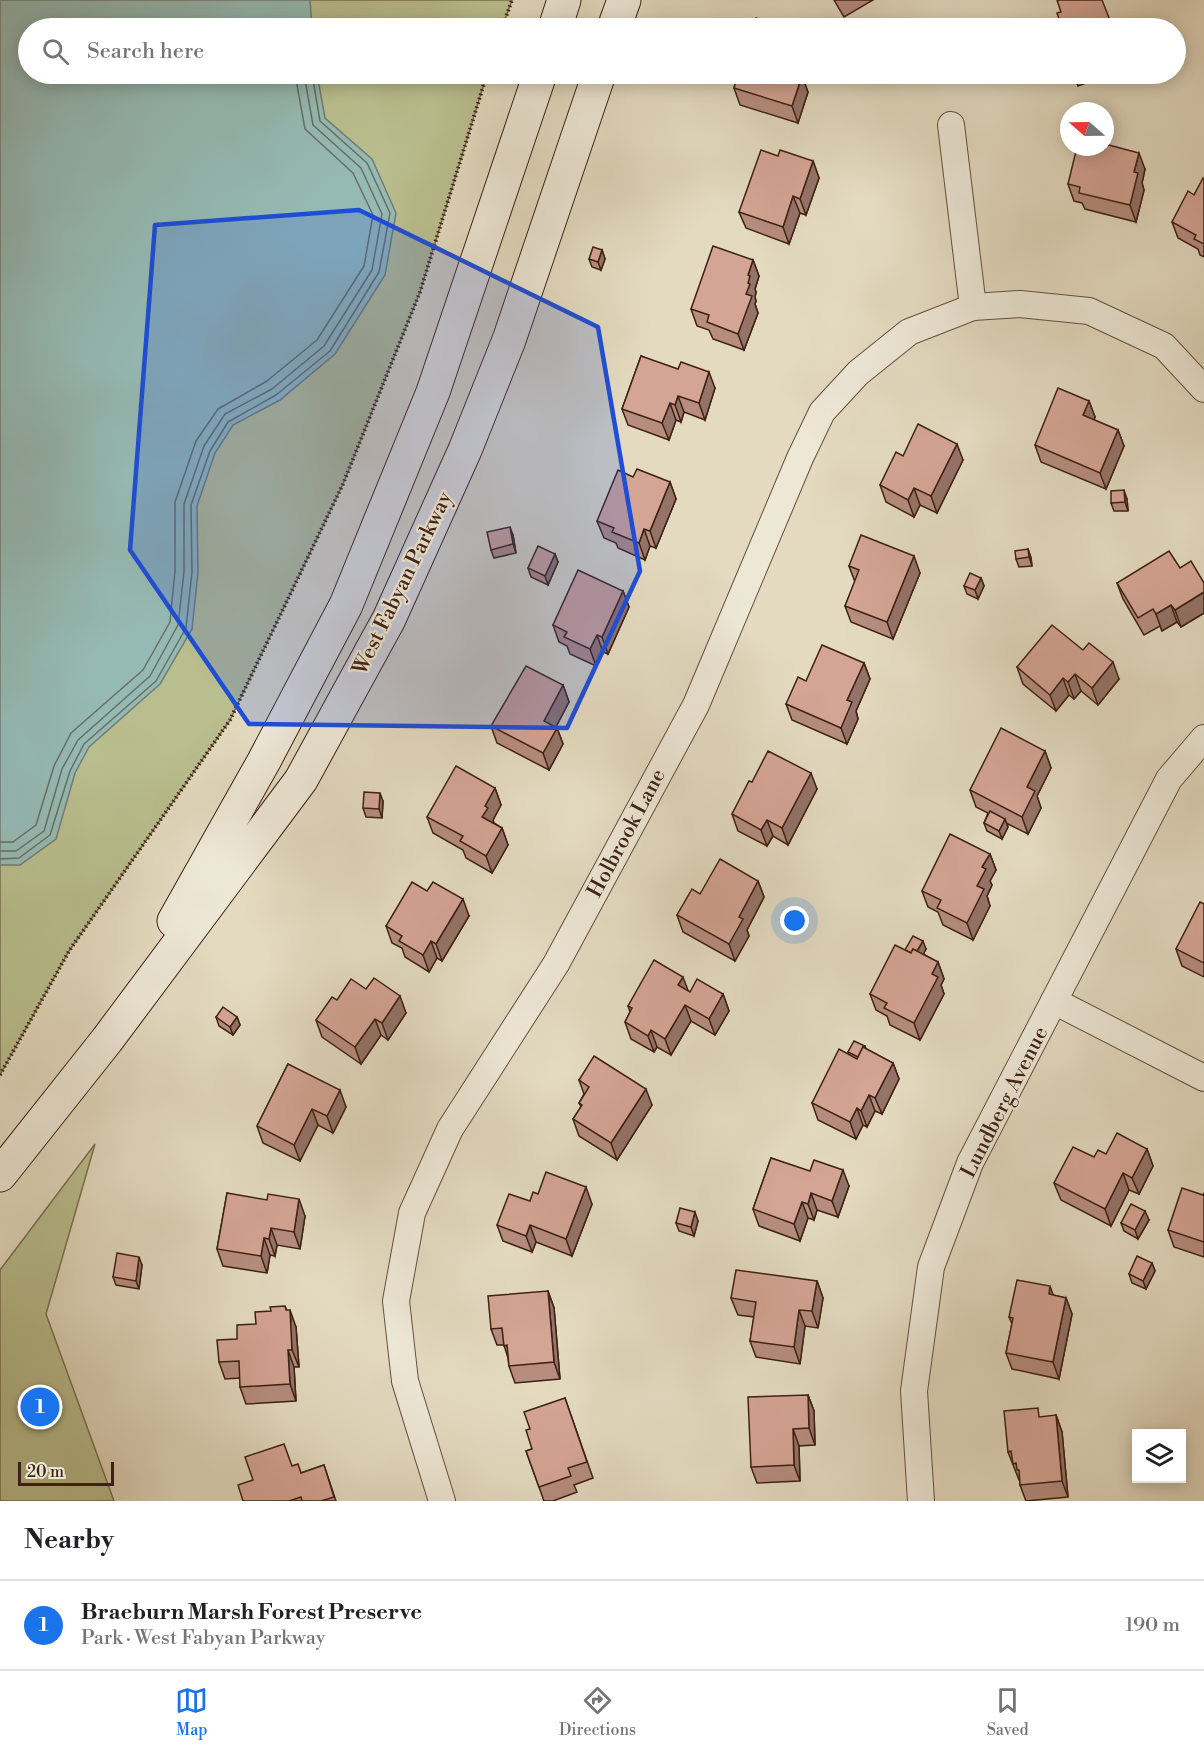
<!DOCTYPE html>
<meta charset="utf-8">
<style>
:root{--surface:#fff;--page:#f2f2f2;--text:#202124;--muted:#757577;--line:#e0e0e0;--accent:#1a73e8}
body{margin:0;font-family:"Libre Bodoni",serif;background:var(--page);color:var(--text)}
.controls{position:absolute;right:18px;bottom:18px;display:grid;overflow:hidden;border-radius:0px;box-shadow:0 3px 15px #0003}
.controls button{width:54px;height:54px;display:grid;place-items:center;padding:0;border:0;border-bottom:2px solid var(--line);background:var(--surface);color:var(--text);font:30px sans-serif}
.compass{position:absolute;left:1060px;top:102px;width:54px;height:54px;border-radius:50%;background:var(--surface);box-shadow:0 3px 15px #0003;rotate:290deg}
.scale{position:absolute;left:18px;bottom:15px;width:96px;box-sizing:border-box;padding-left:6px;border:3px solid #3d2114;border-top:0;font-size:16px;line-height:21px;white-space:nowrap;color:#3d2114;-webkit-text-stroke:4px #ede7d6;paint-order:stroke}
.you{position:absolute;left:795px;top:921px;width:21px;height:21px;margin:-15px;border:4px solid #fff;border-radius:50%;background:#1a73e8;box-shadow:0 0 0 9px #1a73e833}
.badge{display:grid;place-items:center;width:39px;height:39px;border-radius:50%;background:var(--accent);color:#fff;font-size:20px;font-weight:700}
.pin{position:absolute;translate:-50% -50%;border:3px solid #fff;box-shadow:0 2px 6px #0006}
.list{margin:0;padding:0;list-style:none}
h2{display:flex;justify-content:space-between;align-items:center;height:78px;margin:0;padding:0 24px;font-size:26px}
h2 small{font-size:20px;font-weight:400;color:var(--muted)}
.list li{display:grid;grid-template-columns:39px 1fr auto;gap:18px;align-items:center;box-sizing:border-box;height:90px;padding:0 24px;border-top:2px solid var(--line)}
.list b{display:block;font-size:22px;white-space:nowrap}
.list p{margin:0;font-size:20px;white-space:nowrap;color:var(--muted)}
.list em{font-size:20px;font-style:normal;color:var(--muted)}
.icon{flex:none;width:33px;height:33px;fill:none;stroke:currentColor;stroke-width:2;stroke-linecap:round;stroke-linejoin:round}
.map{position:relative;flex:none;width:1204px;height:1501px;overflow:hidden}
.search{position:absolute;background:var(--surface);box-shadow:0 3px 15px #0003;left:18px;right:18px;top:18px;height:66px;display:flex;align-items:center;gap:15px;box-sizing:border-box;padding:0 21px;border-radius:33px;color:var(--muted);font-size:22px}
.sheet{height:168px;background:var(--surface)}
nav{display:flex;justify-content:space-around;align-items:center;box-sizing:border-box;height:84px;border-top:2px solid var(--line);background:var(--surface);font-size:16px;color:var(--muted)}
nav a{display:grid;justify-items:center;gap:3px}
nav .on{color:var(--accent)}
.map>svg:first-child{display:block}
</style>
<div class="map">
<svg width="1204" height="1501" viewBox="0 0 1204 1501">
<rect width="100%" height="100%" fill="#e3dac0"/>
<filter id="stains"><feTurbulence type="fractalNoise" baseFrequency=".00333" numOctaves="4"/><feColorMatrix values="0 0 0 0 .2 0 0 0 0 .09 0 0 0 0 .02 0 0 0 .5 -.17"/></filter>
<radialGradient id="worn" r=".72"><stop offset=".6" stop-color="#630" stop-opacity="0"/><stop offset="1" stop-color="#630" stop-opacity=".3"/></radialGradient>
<g fill="#b9be8e" stroke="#7b7051" stroke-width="1.5">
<path d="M0 0H512L502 28H28V74H487L420 292 343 484 230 720 69 951 0 1075Z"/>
<path d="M95 1144 46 1314 114 1501H0V1270Z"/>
</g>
<path fill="#95bab4" stroke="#727d74" stroke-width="1.5" d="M0 0H310L312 28H28V74H317L325 118 372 159 396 213 385 275 335 354 280 400 233 425 215 453 197 506 198 572 192 629 160 684 89 747 75 773 56 839 20 865H0Z"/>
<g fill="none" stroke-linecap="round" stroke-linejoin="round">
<g stroke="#696e64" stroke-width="1.5">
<path d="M0 842H13L36 825 54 766 71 733 143 670 170 622 175 571V502L196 441 218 409 267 381 317 340 364 266 373 215 353 173 305 129 295 74"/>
<path d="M0 851H16L44 831 62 769 78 740 150 676 178 625 184 572V504L204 446 225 414 272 389 324 346 372 270 382 214 361 168 313 125 304 74"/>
<path d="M0 859 19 858 50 835 70 771 84 744 156 681 186 628 192 572 191 505 210 451 228 422 276 395 330 351 379 272 390 213 367 163 320 121 312 74"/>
</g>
<defs>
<g id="minor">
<path d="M951 125 973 307"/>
<path d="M1054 1001 1204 1078"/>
<path d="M442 1501 405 1381 396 1301 412 1213 450 1129 556 964 696 705 800 458 822 412 858 373 909 332 973 307 1020 304 1089 311 1164 346 1204 389"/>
<path d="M921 1501 914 1391 931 1267 970 1163 1169 779 1204 738"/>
</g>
<g id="secondary">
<path d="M555 28 564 0"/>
<path d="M614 28 624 0"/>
<path d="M174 921 264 761 346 605 433 392 540 74"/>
<path d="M0 1175 107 1040 301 780 389 619 465 450 509 340 599 74"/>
</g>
</defs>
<use href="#minor" stroke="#664f3f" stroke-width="28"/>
<use href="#secondary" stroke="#3d2114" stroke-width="35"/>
<g stroke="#3d2114" stroke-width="4" stroke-dasharray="1.5 3" stroke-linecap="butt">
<path d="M502 28 512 0"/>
<path d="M0 1075 69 951 230 720 343 484 420 292 487 74"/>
</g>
<use href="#minor" stroke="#ede7d6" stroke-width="26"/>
<use href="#secondary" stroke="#ede7d6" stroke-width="33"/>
</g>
<g fill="#b68d7f" stroke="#3d2114" stroke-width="1.5">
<path d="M834 0H873L844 17Z"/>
<path d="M738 74H800V75L802 76 808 92 798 123 740 105 734 88Z"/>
<path d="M1073 74H1110L1078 86Z"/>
<path d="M778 156 813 161 819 178 806 215 800 213 789 244 746 228 739 212Z"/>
<path d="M1145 169 1142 183 1144 190 1136 222 1085 209 1082 203 1074 201 1068 184Z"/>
<path d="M1204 179V257L1200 255 1198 249 1178 238 1172 222 1194 195Z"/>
<path d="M602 250 605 259 601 270 592 267 589 259Z"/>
<path d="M753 260 759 276 755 289 756 292 755 297 756 301 755 304 758 313 744 350 713 339 709 330 697 326 691 309Z"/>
<path d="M641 356 715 388 705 420 684 412 681 422 676 420 669 440 628 425 622 409Z"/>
<path d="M1089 401 1095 417 1094 420 1118 430 1124 446 1106 489 1041 462 1035 445Z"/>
<path d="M903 456 963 460 937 513 920 505 914 517 886 502 880 485Z"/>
<path d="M670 482 676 499 656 548 650 546 645 560 618 548 616 543 604 538 597 521Z"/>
<path d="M1127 499 1128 511H1114L1111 503Z"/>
<path d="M513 535 516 553 494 558 491 550Z"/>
<path d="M1028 549 1031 558 1032 566 1019 567 1016 559Z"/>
<path d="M555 554 558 562 548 585 531 577 528 568Z"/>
<path d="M849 566 920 573 893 639 851 622 845 606 855 582Z"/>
<path d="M1180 568 1204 583V613L1181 627 1177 622 1162 631 1160 626 1144 635 1123 599 1117 583Z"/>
<path d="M981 578 984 586 978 599 967 594 964 586Z"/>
<path d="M623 591 629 607 608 654 603 652 596 666 570 654 567 646 559 642 553 625Z"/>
<path d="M864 663 870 679 856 711 858 719 847 744 792 720 786 704 806 681Z"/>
<path d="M1017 667 1119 679 1098 705 1081 691 1074 699 1069 695 1056 711 1023 684Z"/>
<path d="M563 685 569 702 556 727 557 728 563 744 549 770 497 743 491 726Z"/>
<path d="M1045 751 1051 768 1037 796 1041 808 1028 834 1006 823 1008 827 1002 839 987 831 984 823 988 813 976 807 970 790Z"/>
<path d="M752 782 817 789 788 845 773 836 767 846 738 831 732 814Z"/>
<path d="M495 788 501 805 493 820 494 823 502 828 508 845 492 873 466 858 463 850 433 833 427 817Z"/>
<path d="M383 801 382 818 366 817 363 808Z"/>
<path d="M990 854 996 870 990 881 992 885 987 896 990 906 973 940 943 925 938 912 928 907 922 891Z"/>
<path d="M758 881 764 897 747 930 749 936 735 961 683 932 677 915 700 894Z"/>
<path d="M1204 904V977L1182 966 1176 949Z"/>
<path d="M469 916 442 961 437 958 429 972 405 957 402 948 392 943 386 926Z"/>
<path d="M926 949 923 954 938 962 944 979 941 985 944 994 920 1040 890 1025 887 1016 876 1010 870 994 905 950Z"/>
<path d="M366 989 406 1013 388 1040 381 1035 361 1064 322 1037 316 1020Z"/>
<path d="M688 991 690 992 723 994 729 1011 715 1035 691 1021 671 1055 657 1047 654 1052 631 1039 625 1022 630 1012 628 1006Z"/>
<path d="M216 1017H237L240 1025 233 1035 219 1026Z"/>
<path d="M865 1046 866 1049 893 1063 899 1079 882 1114 875 1111 867 1127 863 1125 856 1139 818 1120 812 1103 849 1055 848 1052Z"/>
<path d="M288 1064 346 1107 333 1133 318 1125 300 1161 263 1143 257 1126Z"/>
<path d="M579 1080 652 1105 617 1160 579 1136 573 1119 581 1107 579 1103 584 1094Z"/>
<path d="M1147 1149 1153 1166 1139 1194 1129 1190 1111 1226 1061 1200 1054 1183 1094 1157 1106 1154Z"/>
<path d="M771 1158 849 1186 838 1217 817 1210 814 1220 808 1218 800 1241 759 1226 753 1209Z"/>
<path d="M227 1193 305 1216 300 1249 277 1245 275 1256 270 1255 267 1273 223 1266 217 1249Z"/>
<path d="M1204 1193V1257L1174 1247 1168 1230 1203 1195Z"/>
<path d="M538 1194 592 1204 572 1256 536 1242 532 1252 503 1241 497 1225 530 1201Z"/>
<path d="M1149 1220 1138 1239 1124 1231 1121 1223Z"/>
<path d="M698 1221 694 1236 679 1231 676 1223Z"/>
<path d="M1152 1263 1155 1271 1146 1289 1132 1283 1129 1274Z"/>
<path d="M142 1265 139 1289 116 1285 113 1277Z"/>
<path d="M817 1281 823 1298 818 1328 805 1326 800 1364 756 1357 750 1341 754 1317 738 1315 731 1298Z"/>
<path d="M548 1291 554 1308 560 1379 515 1383 509 1366 508 1358 504 1345H497L491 1329Z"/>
<path d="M1053 1295 1066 1298 1072 1314 1059 1379 1012 1369 1006 1353 1012 1324 1009 1317Z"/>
<path d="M286 1310 296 1327 299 1367H294L296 1401 246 1404 240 1387V1378L225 1379 219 1362 256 1324Z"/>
<path d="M808 1395 814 1411 815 1445 799 1446 800 1481 757 1483 751 1467Z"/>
<path d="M565 1398 593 1478 574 1485 577 1492 553 1501H544L526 1451 532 1449 530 1429Z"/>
<path d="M1056 1415 1062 1432 1068 1497 1026 1501 1020 1485V1480H1019L1008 1452Z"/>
<path d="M324 1465 336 1501H243L292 1466 301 1473Z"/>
</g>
<g fill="#947368" stroke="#3d2114" stroke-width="1.5">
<path d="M802 76 808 92 798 123 792 106Z"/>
<path d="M1139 153 1145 169 1142 183 1144 190 1136 222 1130 205 1134 172Z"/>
<path d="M813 161 819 178 806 215 800 199Z"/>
<path d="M793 196 800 213 789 244 783 227Z"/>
<path d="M602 250 605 259 601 270 598 262Z"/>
<path d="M753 260 759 276 755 289 756 292 755 297 756 301 755 304 758 313 744 350 738 334 746 294 748 275Z"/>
<path d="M709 372 715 388 705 420 699 403Z"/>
<path d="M678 396 684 412 681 422 675 405Z"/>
<path d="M1089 401 1095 417 1089 432 1083 415Z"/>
<path d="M670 403 676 420 669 440 662 423Z"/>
<path d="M1118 430 1124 446 1106 489 1100 473Z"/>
<path d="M957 444 963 460 937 513 931 496Z"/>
<path d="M670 482 676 499 656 548 650 531Z"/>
<path d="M914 488 920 505 914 517 908 500Z"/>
<path d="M1124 490 1127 499 1128 511 1125 502Z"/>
<path d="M510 527 513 535 516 553 513 544Z"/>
<path d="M644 529 650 546 645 560 639 543Z"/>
<path d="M1028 549 1031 558 1032 566 1029 557Z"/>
<path d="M555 554 558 562 548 585 545 576Z"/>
<path d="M914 556 920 573 893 639 887 622Z"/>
<path d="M981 578 984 586 978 599 975 590Z"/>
<path d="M623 591 629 607 608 654 602 637Z"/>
<path d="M1204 592V613L1181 627 1175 610Z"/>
<path d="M1171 605 1177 622 1162 631 1156 614Z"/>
<path d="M597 635 603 652 596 666 590 649Z"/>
<path d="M1113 662 1119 679 1098 705 1092 688Z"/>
<path d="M864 663 870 679 856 711 858 719 847 744 841 728 847 700Z"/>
<path d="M1075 674 1081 691 1074 699 1068 682Z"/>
<path d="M1063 678 1069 695 1056 711 1050 695Z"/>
<path d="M563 685 569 702 550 738 544 721Z"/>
<path d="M557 728 563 744 549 770 543 753Z"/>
<path d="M1045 751 1051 768 1037 796 1041 808 1028 834 1022 817 1027 787Z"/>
<path d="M811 773 817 789 788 845 782 828Z"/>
<path d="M495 788 501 805 493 820 494 824 482 817 485 806Z"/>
<path d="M380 793 383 801 382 818 379 809Z"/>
<path d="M1005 819 1008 827 1002 839 999 831Z"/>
<path d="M767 820 773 836 767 846 761 830Z"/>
<path d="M502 828 508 845 492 873 486 856Z"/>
<path d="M990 854 996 870 990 881 992 885 987 896 990 906 973 940 967 923 982 867Z"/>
<path d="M758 881 764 897 747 930 749 936 735 961 729 944 739 917Z"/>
<path d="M463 899 469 916 442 961 436 944Z"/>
<path d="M431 941 437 958 429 972 423 955Z"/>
<path d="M923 941 926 949 918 964 915 955Z"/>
<path d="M938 962 944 979 941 985 944 994 920 1040 914 1023 932 974Z"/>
<path d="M683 977 689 993 678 985Z"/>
<path d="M723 994 729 1011 715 1035 709 1019Z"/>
<path d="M400 996 406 1013 388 1040 382 1023Z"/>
<path d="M685 1005 691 1021 671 1055 665 1039Z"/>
<path d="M237 1017 240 1025 233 1035 230 1027Z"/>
<path d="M375 1019 381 1035 361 1064 355 1047Z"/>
<path d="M651 1030 657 1047 654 1052 648 1036Z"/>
<path d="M893 1063 899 1079 882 1114 875 1098Z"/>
<path d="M646 1089 652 1105 617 1160 611 1143Z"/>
<path d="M340 1090 346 1107 333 1133 327 1116Z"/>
<path d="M869 1095 875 1111 867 1127 861 1111Z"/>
<path d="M857 1108 863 1125 856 1139 850 1122Z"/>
<path d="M312 1109 318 1125 300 1161 294 1145Z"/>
<path d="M1147 1149 1153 1166 1139 1194 1132 1178Z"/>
<path d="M843 1170 849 1186 838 1217 832 1201Z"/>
<path d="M1123 1173 1129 1190 1111 1226 1105 1209Z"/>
<path d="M586 1187 592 1204 572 1256 566 1239Z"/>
<path d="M811 1193 817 1210 814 1220 808 1204Z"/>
<path d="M299 1199 305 1216 300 1249 294 1232Z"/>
<path d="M802 1202 808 1218 800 1241 794 1224Z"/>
<path d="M1145 1211 1149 1220 1138 1239 1135 1230Z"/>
<path d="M695 1212 698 1221 694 1236 691 1227Z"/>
<path d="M530 1225 536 1242 532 1252 526 1236Z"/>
<path d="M271 1228 277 1245 275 1256 269 1239Z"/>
<path d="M264 1238 270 1255 267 1273 261 1256Z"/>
<path d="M139 1257 142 1265 139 1289 136 1281Z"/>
<path d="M1152 1263 1155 1271 1146 1289 1143 1281Z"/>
<path d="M817 1281 823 1298 818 1328 812 1311Z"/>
<path d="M1050 1286 1056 1303 1049 1294Z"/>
<path d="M548 1291 554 1308 560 1379 554 1362Z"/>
<path d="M1066 1298 1072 1314 1059 1379 1053 1362Z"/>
<path d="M285 1306 291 1322 290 1310 296 1327 299 1367 292 1350Z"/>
<path d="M799 1310 805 1326 800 1364 794 1347Z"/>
<path d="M288 1350 294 1367 296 1401 290 1384Z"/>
<path d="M808 1395 814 1411 815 1445 809 1428Z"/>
<path d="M1056 1415 1062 1432 1068 1497 1062 1481Z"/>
<path d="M793 1429 799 1446 800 1481 794 1465Z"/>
</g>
<g fill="#d4a494" stroke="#3d2114" stroke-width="1.5">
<path d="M1057 0H1102L1113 28H1062L1057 13 1061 12Z"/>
<path d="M756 18 789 28H753Z"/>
<path d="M738 74H795L802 76 792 106 734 88Z"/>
<path d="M1105 144 1139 153 1134 172 1138 173 1130 205 1079 193 1080 187 1068 184 1077 147H1105Z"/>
<path d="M761 150 778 156 780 150 813 161 800 199 793 196 783 227 739 212Z"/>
<path d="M1203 178 1204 179V244L1194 239 1196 235 1172 222 1188 191 1194 195Z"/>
<path d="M713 246 753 260 748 275 750 276 748 283 750 284 746 294 752 296 738 334 707 322 709 315 691 309Z"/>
<path d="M593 247 602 250 598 262 589 259Z"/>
<path d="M641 356 678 369 681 362 709 372 699 403 678 396 675 405 670 403 662 423 622 409Z"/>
<path d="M1058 388 1089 401 1083 415 1118 430 1100 473 1035 445Z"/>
<path d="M918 424 957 444 931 496 914 488 908 500 880 485 896 452 903 456Z"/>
<path d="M637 469 670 482 650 531 644 529 639 543 612 532 614 528 597 521 618 470 633 477Z"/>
<path d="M1124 490 1125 502 1111 503V491Z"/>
<path d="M510 527 513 544 491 550 487 532Z"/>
<path d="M861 535 914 556 887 622 845 606 859 570 849 566Z"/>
<path d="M538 546 555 554 545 576 528 568Z"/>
<path d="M1028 549 1029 557 1016 559 1015 551Z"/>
<path d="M1169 551 1180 568 1191 561 1204 583V592L1175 610 1171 605 1156 614 1153 609 1138 618 1117 583Z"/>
<path d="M578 570 623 591 602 637 597 635 590 649 564 637 567 632 553 625Z"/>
<path d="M970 573 981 578 975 590 964 586Z"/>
<path d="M1052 625 1083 650 1089 643 1113 662 1092 688 1075 674 1068 682 1063 678 1050 695 1017 667Z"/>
<path d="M822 645 864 663 847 700 852 702 841 728 786 704 798 677 806 681Z"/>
<path d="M526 666 563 685 544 721 557 728 543 753 491 726Z"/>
<path d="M1001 728 1045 751 1027 787 1035 791 1022 817 970 790Z"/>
<path d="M768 751 811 773 782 828 767 820 761 830 732 814 749 781 752 782Z"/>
<path d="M456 766 495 788 485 806 488 808 482 817 502 828 486 856 460 841 463 836 427 817Z"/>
<path d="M364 792 380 793 379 809 363 808Z"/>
<path d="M990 811 1005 819 999 831 984 823Z"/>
<path d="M950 834 990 854 982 867 986 869 977 886 984 889 967 923 937 908 941 900 922 891Z"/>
<path d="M720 859 758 881 739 917 743 919 729 944 677 915 692 889 700 894Z"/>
<path d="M412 882 427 891 433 882 463 899 436 944 431 941 423 955 399 941 402 936 386 926Z"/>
<path d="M1200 902 1204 904V963L1176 949Z"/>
<path d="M913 936 923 941 917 951 913 949 911 953 905 950Z"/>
<path d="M895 945 911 953 913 949 938 962 932 974 938 977 914 1023 884 1008 887 1003 870 994Z"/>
<path d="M654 960 683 977 678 985 690 992 697 979 723 994 709 1019 685 1005 665 1039 651 1030 648 1036 625 1022 632 1008 628 1006Z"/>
<path d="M374 978 400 996 382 1023 375 1019 355 1047 316 1020 332 997 337 1000 351 979 366 989Z"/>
<path d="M223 1007 237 1017 230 1027 216 1017Z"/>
<path d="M854 1041 865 1046 864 1048 863 1047 858 1057 848 1052Z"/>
<path d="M863 1047 893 1063 875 1098 869 1095 861 1111 857 1108 850 1122 812 1103 839 1049 857 1059Z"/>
<path d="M594 1056 646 1089 611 1143 573 1119 582 1105 579 1103 589 1087 579 1080Z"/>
<path d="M288 1064 340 1090 327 1116 312 1109 294 1145 257 1126Z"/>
<path d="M1117 1133 1147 1149 1132 1178 1123 1173 1105 1209 1054 1183 1073 1147 1094 1157 1098 1150 1106 1154Z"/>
<path d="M771 1158 810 1171 814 1160 843 1170 832 1201 811 1193 808 1204 802 1202 794 1224 753 1209Z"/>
<path d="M546 1172 586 1187 566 1239 530 1225 526 1236 497 1225 509 1194 530 1201 533 1192 538 1194Z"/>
<path d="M1182 1188 1203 1195 1204 1193V1242L1168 1230Z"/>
<path d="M227 1193 267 1200 268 1194 299 1199 294 1232 271 1228 269 1239 264 1238 261 1256 217 1249Z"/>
<path d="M1131 1204 1145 1211 1135 1230 1121 1223Z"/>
<path d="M680 1208 695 1212 691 1227 676 1223Z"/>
<path d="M117 1253 139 1257 136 1281 113 1277Z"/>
<path d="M1137 1256 1152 1263 1143 1281 1129 1274Z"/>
<path d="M736 1270 817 1281 812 1311 799 1310 794 1347 750 1341 756 1302 731 1298Z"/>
<path d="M1017 1280 1050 1286 1049 1294 1066 1298 1053 1362 1006 1353 1013 1318 1009 1317Z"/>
<path d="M548 1291 554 1362 509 1366 507 1345 504 1346 502 1328 491 1329 488 1296Z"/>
<path d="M285 1306 286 1310H290L292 1350H288L290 1384 240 1387 239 1361 219 1362 217 1340 237 1339V1325L256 1324 255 1312 271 1311 270 1307Z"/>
<path d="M808 1395 809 1428 793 1429 794 1465 751 1467 748 1397Z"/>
<path d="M565 1398 587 1462 568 1468 571 1476 539 1487 526 1451 532 1449 526 1430 530 1429 524 1412Z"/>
<path d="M1038 1408 1039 1417 1056 1415 1062 1481 1020 1485 1019 1470H1017L1016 1463 1013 1464 1011 1451 1008 1452 1004 1411Z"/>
<path d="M284 1444 292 1466 298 1464 301 1473 324 1465 334 1497 321 1501H302L301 1497 289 1501H243L238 1485 253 1480 245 1457Z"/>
</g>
<path fill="#1d4ed8" fill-opacity="0.2" stroke="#1d4ed8" stroke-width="4.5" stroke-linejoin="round" d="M359 210 598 327 640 571 567 728 249 724 130 550 155 225Z"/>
<g text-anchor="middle" stroke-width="4.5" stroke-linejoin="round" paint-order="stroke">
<g font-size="21" fill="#3d2114" stroke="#ede7d6">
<text transform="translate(402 583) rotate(-64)" y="7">West Fabyan Parkway</text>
<text transform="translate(626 833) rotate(-62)" y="7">Holbrook Lane</text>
<text transform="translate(1004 1102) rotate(-63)" y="7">Lundberg Avenue</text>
</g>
</g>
<rect width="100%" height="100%" filter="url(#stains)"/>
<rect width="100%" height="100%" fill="url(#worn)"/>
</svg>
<div class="controls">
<button><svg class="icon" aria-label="layers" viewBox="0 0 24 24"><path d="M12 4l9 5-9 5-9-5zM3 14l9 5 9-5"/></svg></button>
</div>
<svg class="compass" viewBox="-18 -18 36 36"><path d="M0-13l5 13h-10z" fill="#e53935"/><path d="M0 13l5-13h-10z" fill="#757577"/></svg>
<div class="scale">20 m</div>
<div class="you"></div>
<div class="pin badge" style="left:40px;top:1407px">1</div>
<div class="search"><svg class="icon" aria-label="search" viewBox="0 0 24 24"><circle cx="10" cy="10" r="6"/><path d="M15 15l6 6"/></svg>Search here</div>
</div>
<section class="sheet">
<h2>Nearby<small></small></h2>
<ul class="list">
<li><span class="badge">1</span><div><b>Braeburn Marsh Forest Preserve</b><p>Park · West Fabyan Parkway</p></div><em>190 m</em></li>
</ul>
</section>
<nav>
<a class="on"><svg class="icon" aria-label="map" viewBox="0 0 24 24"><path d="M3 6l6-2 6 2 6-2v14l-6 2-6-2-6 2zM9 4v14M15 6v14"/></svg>Map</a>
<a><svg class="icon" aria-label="directions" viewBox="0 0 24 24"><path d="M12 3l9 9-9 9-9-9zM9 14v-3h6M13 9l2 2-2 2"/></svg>Directions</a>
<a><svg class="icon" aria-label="saved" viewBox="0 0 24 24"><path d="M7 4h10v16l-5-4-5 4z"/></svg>Saved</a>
</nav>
